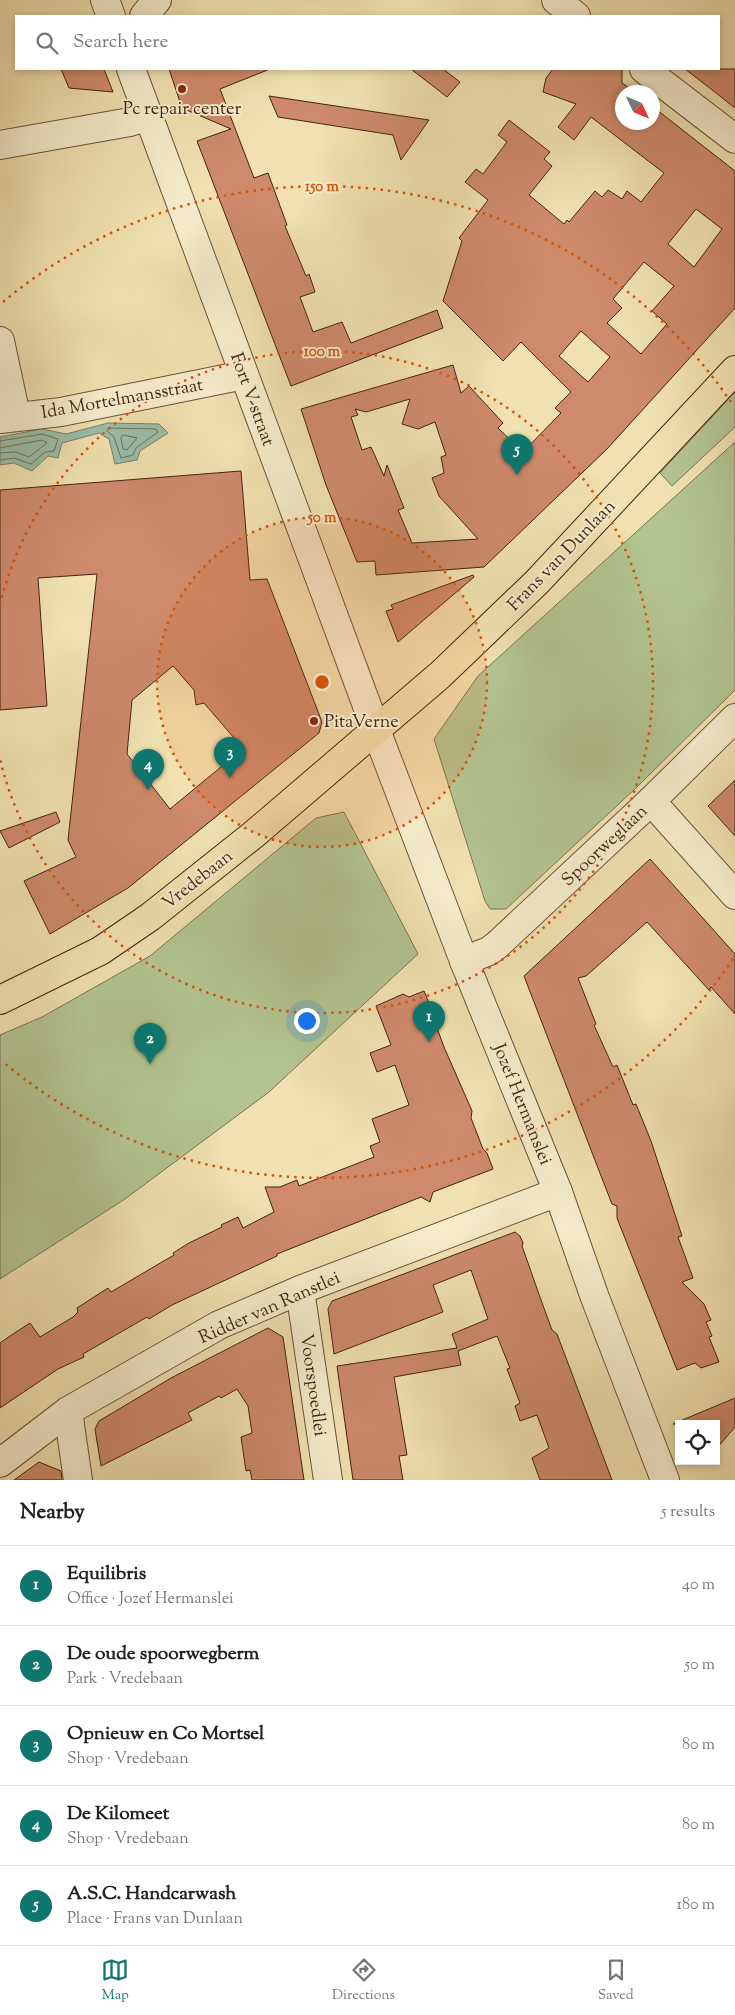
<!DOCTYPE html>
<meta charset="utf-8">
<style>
:root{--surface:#fff;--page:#f2f2f2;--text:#222;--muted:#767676;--line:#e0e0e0;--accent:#0f766e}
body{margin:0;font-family:"Sorts Mill Goudy",serif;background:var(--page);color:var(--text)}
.controls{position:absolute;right:15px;bottom:15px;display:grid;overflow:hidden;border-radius:0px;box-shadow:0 2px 8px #0003}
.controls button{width:45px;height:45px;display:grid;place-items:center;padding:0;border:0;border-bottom:1px solid var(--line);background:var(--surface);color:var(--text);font:25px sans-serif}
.compass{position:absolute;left:615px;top:85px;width:45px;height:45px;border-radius:50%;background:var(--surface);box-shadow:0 2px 8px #0003;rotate:134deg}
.you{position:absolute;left:306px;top:1020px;width:18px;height:18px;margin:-12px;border:4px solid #fff;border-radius:50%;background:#1a73e8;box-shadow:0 0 0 8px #1a73e833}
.badge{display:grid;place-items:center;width:32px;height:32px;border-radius:50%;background:var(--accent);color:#fff;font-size:16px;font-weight:700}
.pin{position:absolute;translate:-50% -41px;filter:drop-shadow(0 1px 2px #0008)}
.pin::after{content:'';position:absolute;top:26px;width:18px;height:15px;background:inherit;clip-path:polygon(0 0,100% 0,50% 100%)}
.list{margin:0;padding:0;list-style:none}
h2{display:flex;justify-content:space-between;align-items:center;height:65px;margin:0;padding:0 20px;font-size:21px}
h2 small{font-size:16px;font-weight:400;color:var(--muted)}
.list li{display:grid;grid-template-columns:32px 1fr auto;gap:15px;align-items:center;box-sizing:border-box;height:80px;padding:0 20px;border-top:1px solid var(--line)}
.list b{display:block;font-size:19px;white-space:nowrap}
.list p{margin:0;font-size:16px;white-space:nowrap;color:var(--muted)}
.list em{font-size:16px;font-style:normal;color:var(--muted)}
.icon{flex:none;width:28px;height:28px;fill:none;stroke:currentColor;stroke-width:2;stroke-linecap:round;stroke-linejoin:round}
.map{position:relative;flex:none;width:735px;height:1480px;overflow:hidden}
.search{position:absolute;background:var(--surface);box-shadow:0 2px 8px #0003;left:15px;right:15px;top:15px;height:55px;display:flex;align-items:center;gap:12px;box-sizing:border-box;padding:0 18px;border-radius:0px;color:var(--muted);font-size:19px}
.sheet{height:465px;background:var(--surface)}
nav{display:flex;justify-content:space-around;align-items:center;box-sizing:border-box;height:70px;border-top:1px solid var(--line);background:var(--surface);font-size:14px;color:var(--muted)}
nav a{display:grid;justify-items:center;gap:2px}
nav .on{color:var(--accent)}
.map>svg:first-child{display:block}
</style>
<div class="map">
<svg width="735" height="1480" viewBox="0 0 735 1480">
<rect width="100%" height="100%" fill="#f1e1b0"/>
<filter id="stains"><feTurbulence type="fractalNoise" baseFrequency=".004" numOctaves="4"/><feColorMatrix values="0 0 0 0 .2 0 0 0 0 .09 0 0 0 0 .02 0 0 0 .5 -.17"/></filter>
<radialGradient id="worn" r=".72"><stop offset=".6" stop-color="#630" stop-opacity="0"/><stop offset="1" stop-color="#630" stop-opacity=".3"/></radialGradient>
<g fill="#b3c490" stroke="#7b7452">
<path d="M735 392V427L672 486 660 473Z"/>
<path d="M735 442V690L637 787 506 909H490L485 901 434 739 478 676Z"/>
<path d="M344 812 418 954 269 1092 125 1199 0 1279V1035L42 1017 150 956 316 818Z"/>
</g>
<path fill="#9bbea8" stroke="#78806c" d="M108 423 159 424 168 433 140 451 137 460 115 464 109 439 99 433 62 443 58 458 48 456 32 471 14 463 0 465V437L42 429 66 434Z"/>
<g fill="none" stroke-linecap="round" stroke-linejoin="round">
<g stroke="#6f705e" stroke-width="1">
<path d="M109 428 156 429 158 432 136 448 133 455 121 458 114 437 107 431Z"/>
<path d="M123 435 137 438 127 450 123 449 121 438Z"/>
<path d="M0 441 42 434 58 439 54 451 45 452 31 464 14 458 0 460"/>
<path d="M0 448 42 440 47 443 29 457 15 452 0 453"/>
</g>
</g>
<g fill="#ce8a6b" stroke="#432313" fill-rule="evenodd">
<path d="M61 69H104L113 92 69 88Z"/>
<path d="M169 69H270L220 89 254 178 268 173 287 225 285 226 306 276 309 274 315 292 300 297 313 332 342 322 351 343 437 310 443 328 291 386 197 141 231 129 182 108Z"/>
<path d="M411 69H443L460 82 447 97Z"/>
<path d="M553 69H622V83L635 92H622V122H652V106L735 171V308L607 449 484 567 376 575 375 561 357 562 326 485 301 409 453 365 461 393 469 386 503 423 498 428 523 452 561 413 555 408 571 392 521 342 503 361 443 301 462 241 459 238 488 200 465 182 476 169 483 174 507 142 498 135 509 120 550 152 544 159 552 166 529 195 564 224 567 220 569 222 595 191 602 197 608 190 622 199 627 191 641 202 664 173 591 117 574 140 558 127 576 104 543 92 546 78ZM696 209 722 229 694 267 668 244ZM644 262 674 286 652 311 667 324 641 354 607 323 622 308 613 299ZM581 331 610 357 588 382 559 356ZM410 399 402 424 418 429 435 422 446 455 441 457 444 473 432 478 439 496 478 539 412 543 398 510 404 508 387 465 384 476 371 447 362 450 351 417 358 415 355 409 366 412Z"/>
<path d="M685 69H735V108L711 89Z"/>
<path d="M269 96 429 120 401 160 393 135 278 117Z"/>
<path d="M241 471 250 580 267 579 322 722 319 733 128 888 50 934 24 881 76 857 68 840 97 574 38 578 47 706 0 710V490ZM173 666 194 690 196 705 204 703 235 739 238 753 170 809 127 754 132 700Z"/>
<path d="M473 575 474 577 398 642 386 611 393 609 391 605Z"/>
<path d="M735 780V836L708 806Z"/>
<path d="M56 812 60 822 9 848 0 831Z"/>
<path d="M650 859 735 954V1014L711 987 709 990 647 922 586 976 578 978 596 1024 594 1025 613 1067 617 1065 633 1105 636 1104 651 1141 682 1236 678 1237 693 1278 682 1282 704 1304 711 1320 706 1322 712 1336 709 1337 719 1362 701 1368 695 1363 677 1370 617 1218V1206L612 1204 603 1181 524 976Z"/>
<path d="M424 991 439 1027 437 1028 444 1047 472 1111 471 1118 483 1149 487 1153 493 1169 433 1192 430 1202 421 1197 277 1254V1256L172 1305 149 1319 147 1317 83 1354 84 1357 58 1369 0 1408V1343L13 1334 30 1323 40 1337 73 1317 78 1312 77 1308 108 1288 111 1292 174 1255 173 1253 189 1243 222 1227 221 1225 238 1217 243 1228 274 1212 265 1187H280L297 1180 299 1186 374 1157 370 1146 380 1142 372 1119 409 1105 395 1065 377 1072 370 1053 391 1045 376 1006 403 994 409 997Z"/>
<path d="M515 1232 520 1236 523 1243 522 1246 541 1300 552 1330 557 1334 612 1480H540L532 1458 549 1448 537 1415 520 1421 515 1406 520 1403 507 1369 510 1368 497 1336 458 1351 461 1365 394 1377 407 1455 399 1456 403 1480H353L337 1366 457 1348 452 1334 488 1319 471 1270 433 1285 443 1312 334 1354 328 1309 332 1301Z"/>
<path d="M268 1328 283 1337 304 1480H252L250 1470 246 1471 241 1437 252 1433 248 1406 237 1389 221 1398 219 1396 188 1413 192 1420 101 1466 95 1429 99 1421 171 1378Z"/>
<path d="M735 1398V1427L716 1449V1424H673Z"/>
<path d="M39 1462 61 1471 62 1480H14Z"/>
</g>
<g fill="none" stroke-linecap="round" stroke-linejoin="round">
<defs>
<g id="minor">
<path d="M105 0 111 16"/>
<path d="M556 0 576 16"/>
<path d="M144 16 157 0"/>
<path d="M131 69 376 730 464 961 558 1192 594 1295 665 1480"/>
<path d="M644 69 735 139"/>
<path d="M0 145 130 122 149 116"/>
<path d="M0 341 16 416"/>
<path d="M0 419 61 412 244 375"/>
<path d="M651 801 735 895"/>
<path d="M464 961 489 951 497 945 651 801 735 718"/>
<path d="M300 1290 328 1480"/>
<path d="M68 1411 78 1480"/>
<path d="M0 1463 68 1411 219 1325 300 1290 558 1192"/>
</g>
<path id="major" d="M0 1000 100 951 150 917 253 835 440 675 537 582 735 370"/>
</defs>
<use href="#minor" stroke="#6e523a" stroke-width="30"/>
<use href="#major" stroke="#432313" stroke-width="30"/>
<use href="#minor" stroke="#f6eccc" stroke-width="28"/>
<use href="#major" stroke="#f1e1b0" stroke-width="28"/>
</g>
<circle cx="322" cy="682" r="165" fill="#d8540d" fill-opacity=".12"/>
<g fill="none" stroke="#d8540d" stroke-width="2.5" stroke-dasharray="2.5 5">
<circle cx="322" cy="682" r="165"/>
<path d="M0 605A331 331 0 1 1 0 759"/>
<path d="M733 959A496 496 0 0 1 3 1062M3 302A496 496 0 0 1 733 405"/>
</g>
<g fill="#8f2418" stroke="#f6eccc" stroke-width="2">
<circle cx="182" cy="89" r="5"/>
<circle cx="314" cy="721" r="5"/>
</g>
<g text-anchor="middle" stroke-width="4" stroke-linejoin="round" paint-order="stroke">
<g font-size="18" fill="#432313" stroke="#f6eccc">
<text x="182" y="114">Pc repair center</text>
<text x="324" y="727" text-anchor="start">PitaVerne</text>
</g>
<g font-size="18" fill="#432313" stroke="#f6eccc">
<text transform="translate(122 398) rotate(-10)" y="6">Ida Mortelmansstraat</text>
<text transform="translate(253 399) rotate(70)" y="6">Fort V-straat</text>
<text transform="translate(561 555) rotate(-46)" y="6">Frans van Dunlaan</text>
<text transform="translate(604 845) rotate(-43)" y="6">Spoorweglaan</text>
<text transform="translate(197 879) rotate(-38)" y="6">Vredebaan</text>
<text transform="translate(523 1104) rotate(68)" y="6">Jozef Hermanslei</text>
<text transform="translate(269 1307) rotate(-24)" y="6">Ridder van Ranstlei</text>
<text transform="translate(314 1385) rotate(82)" y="6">Voorspoedlei</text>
</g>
</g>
<circle cx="322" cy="682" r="8" fill="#d8540d" stroke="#f6eccc" stroke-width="2.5"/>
<g font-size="15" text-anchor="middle" font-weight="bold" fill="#d8540d" stroke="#f6eccc" stroke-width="4" stroke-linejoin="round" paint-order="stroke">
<text x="322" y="191">150 m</text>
<text x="322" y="356">100 m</text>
<text x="322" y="522">50 m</text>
</g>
<rect width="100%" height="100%" filter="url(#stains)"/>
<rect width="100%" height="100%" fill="url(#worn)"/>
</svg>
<div class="controls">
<button><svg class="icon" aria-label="locate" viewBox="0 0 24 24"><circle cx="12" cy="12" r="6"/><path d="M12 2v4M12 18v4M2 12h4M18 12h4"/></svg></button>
</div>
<svg class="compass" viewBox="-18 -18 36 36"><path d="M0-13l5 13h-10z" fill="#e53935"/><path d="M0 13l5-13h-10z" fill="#767676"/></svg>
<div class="you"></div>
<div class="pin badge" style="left:429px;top:1042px">1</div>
<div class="pin badge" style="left:150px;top:1064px">2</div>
<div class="pin badge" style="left:230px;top:778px">3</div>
<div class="pin badge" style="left:148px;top:790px">4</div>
<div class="pin badge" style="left:517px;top:475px">5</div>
<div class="search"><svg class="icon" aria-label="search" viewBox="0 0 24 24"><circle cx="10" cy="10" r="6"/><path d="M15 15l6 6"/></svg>Search here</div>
</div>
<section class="sheet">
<h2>Nearby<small>5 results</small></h2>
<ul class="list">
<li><span class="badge">1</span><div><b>Equilibris</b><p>Office · Jozef Hermanslei</p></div><em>40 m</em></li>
<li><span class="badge">2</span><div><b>De oude spoorwegberm</b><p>Park · Vredebaan</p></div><em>50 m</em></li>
<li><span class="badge">3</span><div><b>Opnieuw en Co Mortsel</b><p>Shop · Vredebaan</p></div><em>80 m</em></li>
<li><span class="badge">4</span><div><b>De Kilomeet</b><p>Shop · Vredebaan</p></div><em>80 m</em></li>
<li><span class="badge">5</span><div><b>A.S.C. Handcarwash</b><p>Place · Frans van Dunlaan</p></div><em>180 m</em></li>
</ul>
</section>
<nav>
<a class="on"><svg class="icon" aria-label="map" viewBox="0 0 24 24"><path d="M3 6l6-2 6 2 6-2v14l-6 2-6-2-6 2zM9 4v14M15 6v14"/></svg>Map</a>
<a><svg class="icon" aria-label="directions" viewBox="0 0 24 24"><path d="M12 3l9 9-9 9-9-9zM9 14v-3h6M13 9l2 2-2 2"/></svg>Directions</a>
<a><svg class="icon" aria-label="saved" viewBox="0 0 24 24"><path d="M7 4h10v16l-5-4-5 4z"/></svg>Saved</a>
</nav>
